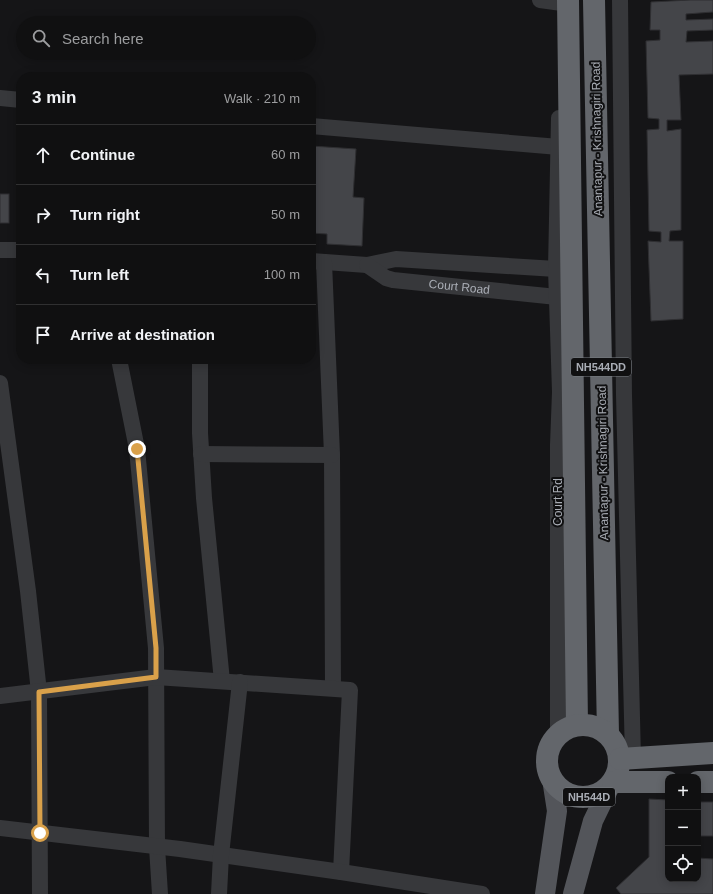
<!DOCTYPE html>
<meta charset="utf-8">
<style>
:root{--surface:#101011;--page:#1e1e1f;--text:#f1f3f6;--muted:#9c9d9f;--line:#303031}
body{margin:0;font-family:Arial,sans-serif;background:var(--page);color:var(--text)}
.controls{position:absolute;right:12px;bottom:12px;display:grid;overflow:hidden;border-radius:8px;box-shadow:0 2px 10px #0003}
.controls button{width:36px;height:36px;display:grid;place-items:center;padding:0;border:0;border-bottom:1px solid var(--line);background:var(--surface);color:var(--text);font:20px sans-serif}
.stop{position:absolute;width:12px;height:12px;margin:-9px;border:3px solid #daa14a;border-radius:50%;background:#fff}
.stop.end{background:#daa14a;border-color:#fff;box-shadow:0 1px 4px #0008}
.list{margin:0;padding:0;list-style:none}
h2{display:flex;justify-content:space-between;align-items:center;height:52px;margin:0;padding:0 16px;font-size:17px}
h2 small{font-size:13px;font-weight:400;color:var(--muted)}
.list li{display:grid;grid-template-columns:26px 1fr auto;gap:12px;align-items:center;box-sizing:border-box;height:60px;padding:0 16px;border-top:1px solid var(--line)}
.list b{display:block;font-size:15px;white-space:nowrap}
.list em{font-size:13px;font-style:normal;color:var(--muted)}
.icon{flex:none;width:22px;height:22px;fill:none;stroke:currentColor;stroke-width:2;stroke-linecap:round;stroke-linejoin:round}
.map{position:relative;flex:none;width:713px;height:894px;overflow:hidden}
.search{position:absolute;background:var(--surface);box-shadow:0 2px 10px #0003;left:16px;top:16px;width:300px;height:44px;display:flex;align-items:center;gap:10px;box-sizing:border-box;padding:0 14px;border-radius:22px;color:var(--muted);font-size:15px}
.panel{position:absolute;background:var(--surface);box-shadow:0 2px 10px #0003;left:16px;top:72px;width:300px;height:292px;border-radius:16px}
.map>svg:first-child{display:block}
</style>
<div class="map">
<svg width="713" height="894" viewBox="0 0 713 894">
<rect width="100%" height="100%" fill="#151517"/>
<g fill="#444549" stroke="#2f2f32">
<path d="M690 0H713V12L686 14V20L713 19V30L687 31 686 42 713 41V74L679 75 681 120H667V131L681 129V230L670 231 669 241H683V319L651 321 648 241 661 242V232L649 231 647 130 659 129V119L648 118 646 41 660 40V30H650L651 2Z"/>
<path d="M311 146 356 149 353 197 364 198 362 246 327 244V234L311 233Z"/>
<rect x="0" y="194" width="9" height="29"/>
<path d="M649 799 668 800V879H698V858L713 859V894H621L616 888 649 857Z"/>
<rect x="698" y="802" width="15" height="34"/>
</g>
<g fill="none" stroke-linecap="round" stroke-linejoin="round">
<g stroke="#37383b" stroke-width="16">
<path d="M540 0 562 3"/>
<path d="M620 0 624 395 633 758"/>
<path d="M0 98 21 100"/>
<path d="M311 126 559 147"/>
<path d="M0 250H21"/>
<path d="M311 261 367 265 396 259 556 269"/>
<path d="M324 262 332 455 333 688"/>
<path id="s1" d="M367 265 386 278 393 280 557 297"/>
<path d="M119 359 137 449 156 648 157 847 160 894"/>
<path d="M200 359V433L204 498 222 681"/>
<path d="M0 383 28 591 39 692 40 894"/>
<path d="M201 454 332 455"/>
<path d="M0 696 156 677 350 690 341 872"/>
<path d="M558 735V445L560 392 556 269 559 118"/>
<path d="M0 828 180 849 341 872 482 894"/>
<path d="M219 894 221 855 240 682"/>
</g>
<g stroke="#53555a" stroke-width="20">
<path d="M545 894 557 811 552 779"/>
<path d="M573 894 593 821 610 786"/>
</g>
<g stroke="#63666b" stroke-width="22">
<path d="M568 0 577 725"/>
<path d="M594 0 608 734"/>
<circle cx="583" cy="761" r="36"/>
<path d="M620 759 713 753"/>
<path d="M613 782H668"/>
<path d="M698 782H713"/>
</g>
</g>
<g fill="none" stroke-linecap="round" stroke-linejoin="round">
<path stroke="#daa14a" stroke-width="5" d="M40 833 39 692 156 677V648L137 449"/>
</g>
<g text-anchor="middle" stroke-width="4" stroke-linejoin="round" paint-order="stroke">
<g fill="#101011" stroke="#7b7e84" stroke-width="1">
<rect x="571" y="358" width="60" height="18" rx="3"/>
<rect x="563" y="788" width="52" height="18" rx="3"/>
</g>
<g font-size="11" font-weight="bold" fill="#a9adb5">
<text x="601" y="371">NH544DD</text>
<text x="589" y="801">NH544D</text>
</g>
<g font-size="12" fill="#a9adb5" stroke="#101011">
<text transform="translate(597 139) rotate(-91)" y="4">Anantapur - Krishnagiri Road</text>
<text dy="4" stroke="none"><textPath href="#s1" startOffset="97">Court Road</textPath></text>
<text transform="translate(603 463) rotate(-91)" y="4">Anantapur - Krishnagiri Road</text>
<text transform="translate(558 502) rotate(-90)" y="4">Court Rd</text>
</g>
</g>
</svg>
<div class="controls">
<button>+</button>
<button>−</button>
<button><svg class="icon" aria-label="locate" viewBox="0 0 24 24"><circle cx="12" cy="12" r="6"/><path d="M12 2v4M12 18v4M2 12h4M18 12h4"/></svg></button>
</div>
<div class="stop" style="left:40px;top:833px"></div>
<div class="stop end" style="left:137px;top:449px"></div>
<div class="search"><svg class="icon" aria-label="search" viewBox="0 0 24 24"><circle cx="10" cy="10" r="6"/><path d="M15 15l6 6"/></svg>Search here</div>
<section class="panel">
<h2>3 min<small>Walk · 210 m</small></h2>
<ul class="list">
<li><svg class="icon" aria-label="ahead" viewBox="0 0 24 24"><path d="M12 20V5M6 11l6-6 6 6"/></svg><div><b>Continue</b></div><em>60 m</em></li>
<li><svg class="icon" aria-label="right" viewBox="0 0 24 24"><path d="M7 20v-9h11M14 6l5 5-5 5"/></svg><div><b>Turn right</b></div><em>50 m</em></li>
<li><svg class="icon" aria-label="left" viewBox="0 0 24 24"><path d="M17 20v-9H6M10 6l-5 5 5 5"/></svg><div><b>Turn left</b></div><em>100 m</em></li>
<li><svg class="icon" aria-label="arrive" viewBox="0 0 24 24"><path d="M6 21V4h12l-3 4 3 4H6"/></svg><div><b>Arrive at destination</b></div></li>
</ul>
</section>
</div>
